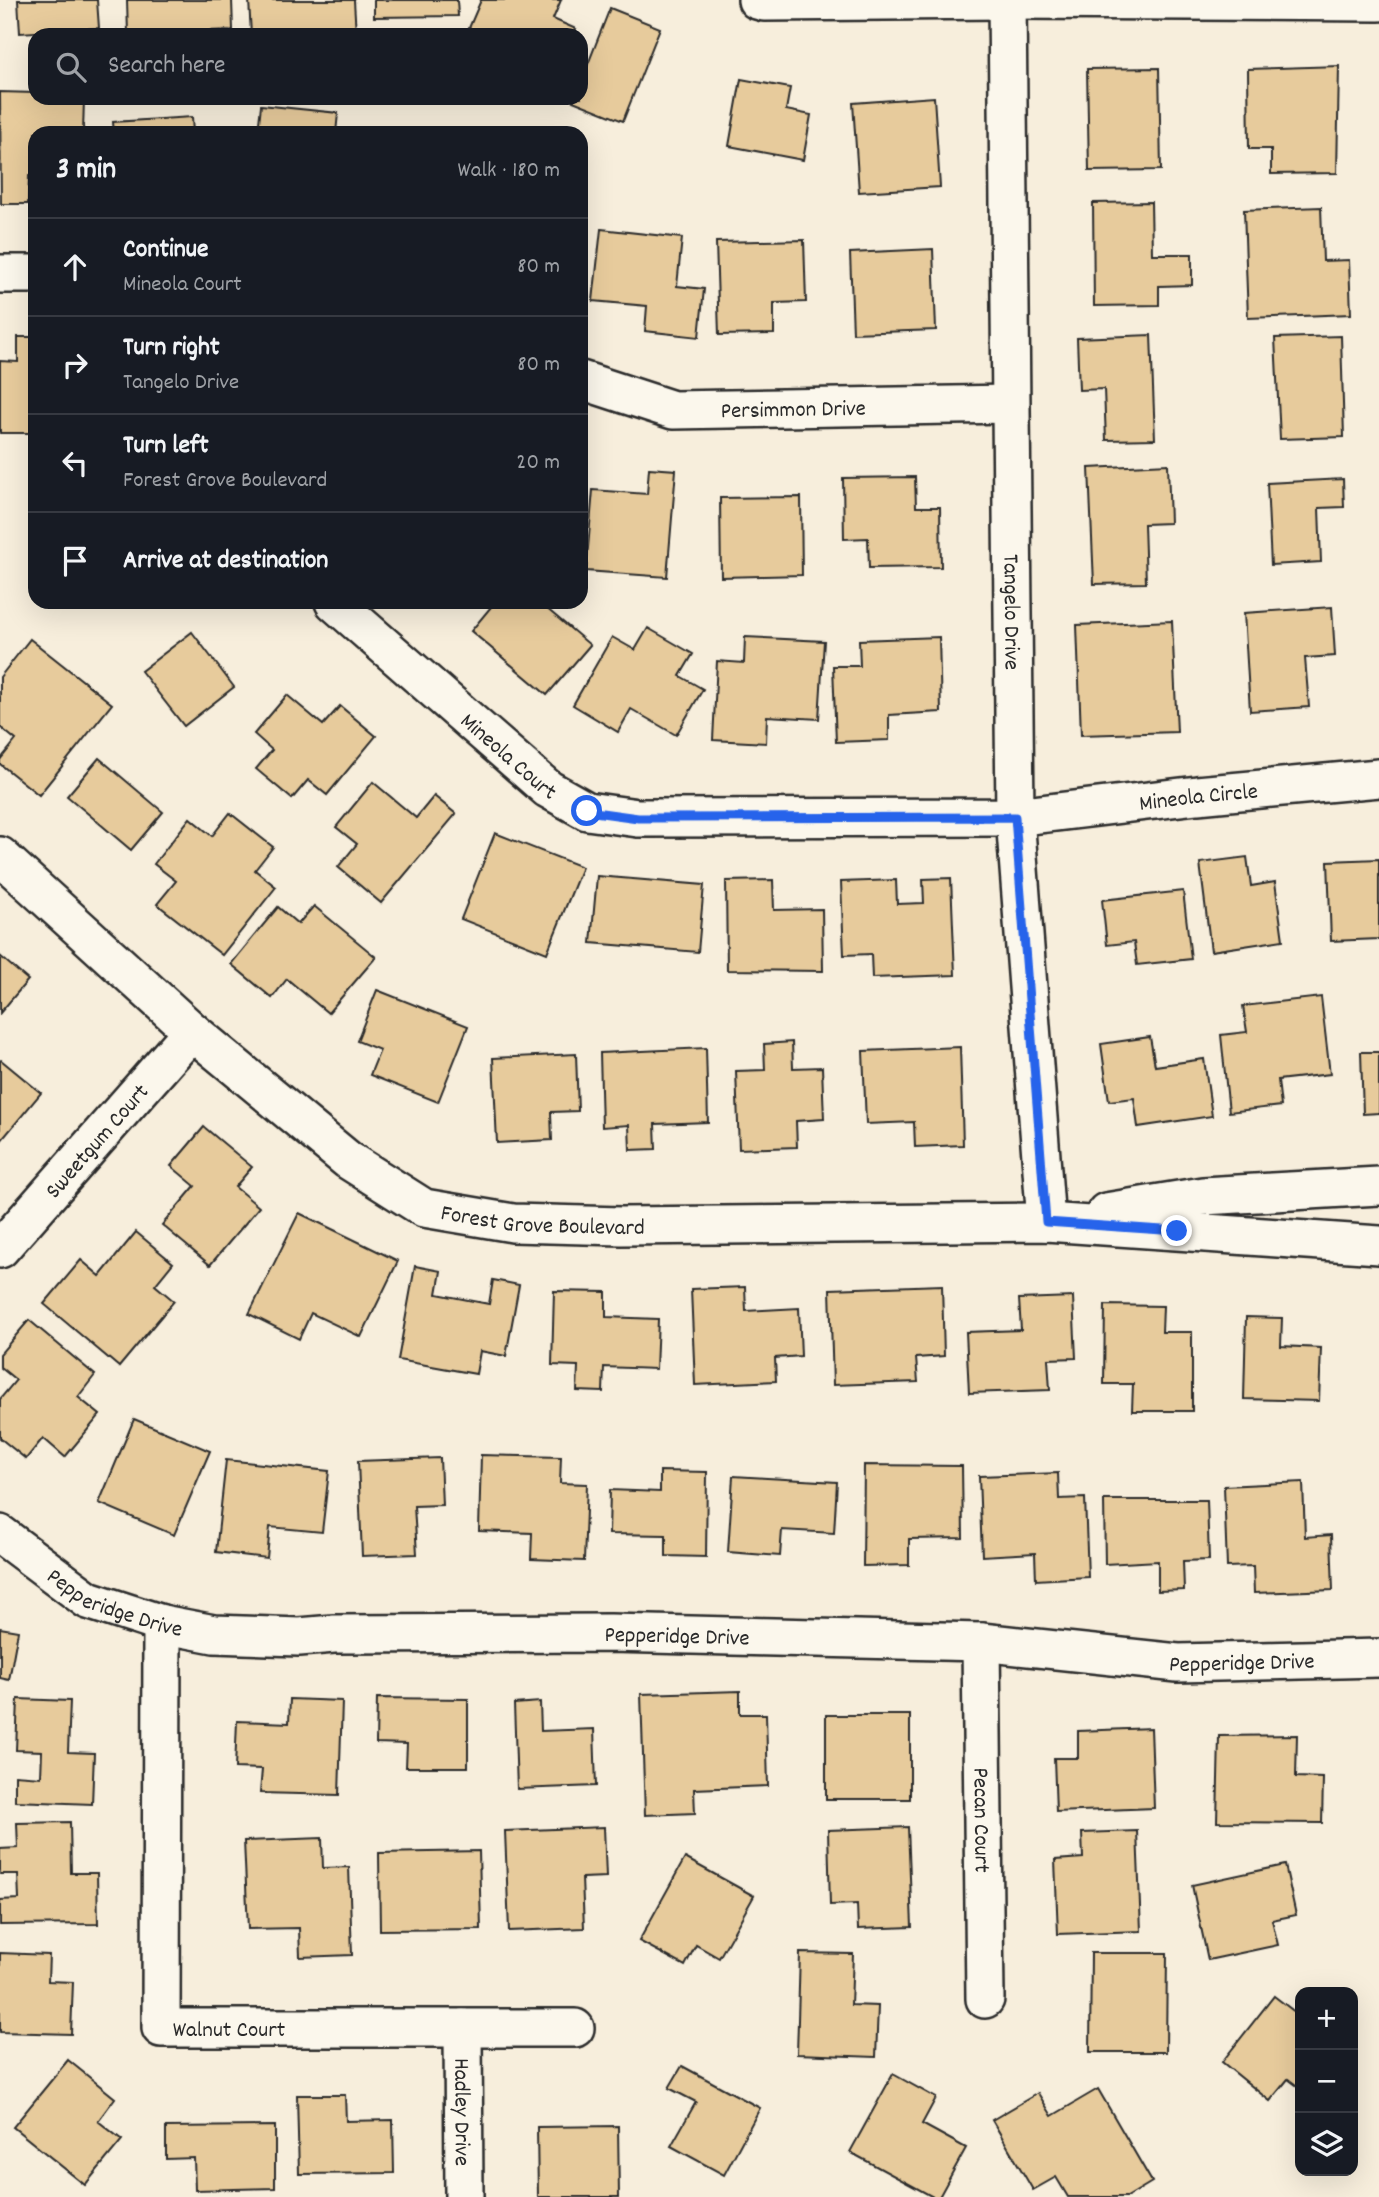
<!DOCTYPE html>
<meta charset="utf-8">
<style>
:root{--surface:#171b24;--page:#20242c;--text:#f1f3f6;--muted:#9ea1a6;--line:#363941}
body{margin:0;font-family:Dekko,sans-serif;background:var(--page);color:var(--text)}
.controls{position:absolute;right:21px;bottom:21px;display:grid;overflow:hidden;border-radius:14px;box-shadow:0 7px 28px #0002}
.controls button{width:63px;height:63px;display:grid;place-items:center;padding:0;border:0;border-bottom:2px solid var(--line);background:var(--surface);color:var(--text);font:35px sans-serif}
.stop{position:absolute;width:21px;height:21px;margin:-16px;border:5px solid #2563eb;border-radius:50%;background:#fff}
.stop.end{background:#2563eb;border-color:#fff;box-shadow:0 2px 7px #0008}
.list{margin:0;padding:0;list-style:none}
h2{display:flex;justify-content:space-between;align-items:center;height:91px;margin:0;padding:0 28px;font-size:30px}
h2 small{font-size:23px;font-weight:400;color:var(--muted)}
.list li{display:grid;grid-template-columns:46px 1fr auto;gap:21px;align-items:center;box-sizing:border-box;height:98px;padding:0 28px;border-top:2px solid var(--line)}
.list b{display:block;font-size:26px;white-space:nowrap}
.list p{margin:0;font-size:23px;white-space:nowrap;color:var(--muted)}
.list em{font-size:23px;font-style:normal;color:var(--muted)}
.icon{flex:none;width:38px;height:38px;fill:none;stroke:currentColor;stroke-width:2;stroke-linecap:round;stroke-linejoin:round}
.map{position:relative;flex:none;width:1379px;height:2197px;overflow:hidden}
.search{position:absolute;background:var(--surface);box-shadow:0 7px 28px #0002;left:28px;top:28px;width:560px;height:77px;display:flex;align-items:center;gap:18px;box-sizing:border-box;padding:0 24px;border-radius:21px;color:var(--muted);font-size:26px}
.panel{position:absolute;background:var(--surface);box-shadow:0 7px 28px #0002;left:28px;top:126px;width:560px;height:483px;border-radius:21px}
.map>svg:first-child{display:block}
</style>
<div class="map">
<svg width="1379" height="2197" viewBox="0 0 1379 2197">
<rect width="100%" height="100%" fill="#f7eedc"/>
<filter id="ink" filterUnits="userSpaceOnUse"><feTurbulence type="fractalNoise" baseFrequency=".0143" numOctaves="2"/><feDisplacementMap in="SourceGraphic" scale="14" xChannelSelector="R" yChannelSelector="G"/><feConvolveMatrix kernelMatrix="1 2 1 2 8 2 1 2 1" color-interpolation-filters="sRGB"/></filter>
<g filter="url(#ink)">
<g fill="#e7cb9c" stroke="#2b2b2b" stroke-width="2">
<path d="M18 0H97L99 28 20 33Z"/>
<path d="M127 0H232L233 30 128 34Z"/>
<path d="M249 0H354L356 35H251Z"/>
<path d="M374 0H457L458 16 374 17Z"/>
<path d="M481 0H561L553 19 576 29 573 35H466Z"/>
<path d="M610 8 660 28 623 121 573 101 575 98H581V82Z"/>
<path d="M1339 66 1337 173 1271 174V149H1249L1248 69Z"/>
<path d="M1159 68 1161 170 1089 171 1087 69Z"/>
<path d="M741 79 790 88 786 110 811 115 803 160 729 146Z"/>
<path d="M0 92 35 93V98H84L83 133H35V176H29L28 204H1Z"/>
<path d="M934 97 940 187 859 192 853 103Z"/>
<path d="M261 105 338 113 336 133H232V129L258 132Z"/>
<path d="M192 117 193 133H114L113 122Z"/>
<path d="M1151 202 1152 254H1192V285L1159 286V305L1094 306 1093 203Z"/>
<path d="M1321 207 1323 261 1349 260 1351 314 1248 318 1244 210Z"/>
<path d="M601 229 682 238 677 286 704 289 699 337 645 331 647 306 593 301Z"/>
<path d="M804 240 806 302 774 303V334L719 335 716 242Z"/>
<path d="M933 249 936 330 853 333 850 253Z"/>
<path d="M1151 335 1155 439 1106 440 1104 389 1079 390 1077 338Z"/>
<path d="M1341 336 1344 437 1280 439 1275 338Z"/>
<path d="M18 337H35V433H0V361L18 362Z"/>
<path d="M1168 464 1170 523 1144 524 1146 583 1094 584 1089 468Z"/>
<path d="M649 468 676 470 667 577 586 571 593 490 647 494Z"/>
<path d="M915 477 916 507H940L941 567 869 568 868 538 844 539 843 478Z"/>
<path d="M1343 479 1344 507 1319 508 1321 562 1271 565 1267 483Z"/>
<path d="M801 497 802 575 721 577 720 498Z"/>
<path d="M495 602H539L590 645 547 695 471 631Z"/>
<path d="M1332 607 1335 656 1305 658 1309 707 1250 711 1244 613Z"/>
<path d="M1172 621 1177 732 1081 735 1077 625Z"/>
<path d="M648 628 693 654 680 676 703 689 676 735 631 709 618 732 573 705 612 637 635 650Z"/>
<path d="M192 632 234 687 184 726 141 671Z"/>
<path d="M745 637 824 641 819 719 767 716 766 743 713 740 717 661 744 663Z"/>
<path d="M939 637 941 712 889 715V740L836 742 833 666H860L859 640Z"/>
<path d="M30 639 112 704 39 795 0 764V760L16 740 0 727V677Z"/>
<path d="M287 695 323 725 340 706 376 736 327 795 308 780 292 799 256 769 272 750 254 734Z"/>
<path d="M99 758 163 812 131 850 67 796Z"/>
<path d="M373 782 416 818 434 796 456 814 381 903 338 867 357 844 336 827Z"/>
<path d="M230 813 273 847 255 870 276 887 222 955 157 904 176 881 154 864 190 818 212 836Z"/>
<path d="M495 833 582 867 547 953 461 919Z"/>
<path d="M1247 857 1251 886 1275 882 1283 940 1211 951 1200 863Z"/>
<path d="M1379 859V939L1331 941 1328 861Z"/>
<path d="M597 876 704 885 698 952 591 943Z"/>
<path d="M951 878 955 975 872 978 871 954 844 955 841 882 896 880 897 904 924 903 923 879Z"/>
<path d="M773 880 774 910 822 909 823 971 727 970 726 881Z"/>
<path d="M1183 891 1191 959 1137 965 1134 942 1107 945 1102 900Z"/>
<path d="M314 906 376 957 328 1013 287 979 272 998 231 964 278 907 298 924Z"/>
<path d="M0 956 28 980 0 1013Z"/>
<path d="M377 990 468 1026 438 1102 370 1075 380 1050 357 1041Z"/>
<path d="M1321 997 1330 1074 1278 1080 1281 1106 1229 1112 1221 1035 1247 1032 1243 1006Z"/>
<path d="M1150 1037 1155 1066 1204 1059 1212 1116 1138 1127 1134 1098 1109 1101 1101 1044Z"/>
<path d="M792 1042 793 1068 822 1067 824 1119 796 1121 797 1147 739 1149 736 1071 765 1070 764 1044Z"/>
<path d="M960 1047 963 1145 915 1147 914 1122 866 1124 863 1051Z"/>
<path d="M706 1048 708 1122 655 1124 656 1149 630 1150 629 1125 602 1127 600 1053Z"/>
<path d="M1361 1052H1379V1113L1363 1114Z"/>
<path d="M576 1054 578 1111 551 1112 552 1140 497 1143 493 1058Z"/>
<path d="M1 1060 41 1093 0 1142V1061Z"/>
<path d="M204 1127 252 1167 235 1187 259 1207 210 1265 162 1225 195 1186 171 1166Z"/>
<path d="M299 1213 398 1261 361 1337 311 1313 299 1339 249 1314Z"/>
<path d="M136 1232 173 1263 155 1285 174 1301 119 1367 44 1304 81 1260 100 1276Z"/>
<path d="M415 1266 441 1271 437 1294 489 1304 493 1280 519 1285 506 1356 480 1351 476 1374 398 1360Z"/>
<path d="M942 1285 944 1356 916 1358 918 1382 833 1385 830 1289Z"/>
<path d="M745 1287 746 1311 799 1308 801 1356 775 1358 776 1381 695 1385 691 1289Z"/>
<path d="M554 1291 606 1292V1317L658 1319 656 1369 604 1367 603 1392 577 1391 578 1366 552 1365Z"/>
<path d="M1073 1297 1076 1358 1048 1359 1050 1390 969 1393 966 1332 1021 1330 1019 1299Z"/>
<path d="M1105 1305 1163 1306 1162 1332H1192V1411H1132L1133 1384H1104Z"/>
<path d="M1246 1317 1282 1318 1281 1346 1321 1348 1319 1401 1244 1399Z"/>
<path d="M29 1320 95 1375 78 1397 100 1415 65 1457 43 1438 26 1459 0 1438V1399L16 1380 0 1367V1354Z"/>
<path d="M134 1419 210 1451 174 1535 99 1503Z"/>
<path d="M481 1455 561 1457 560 1483 587 1484 584 1561 531 1559 532 1533 479 1531Z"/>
<path d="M440 1458 442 1505 414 1506 417 1554 362 1556 358 1461Z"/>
<path d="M226 1460 329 1471 322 1532 270 1527 267 1558 216 1552Z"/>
<path d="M864 1465 962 1466 963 1538 909 1539V1565L863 1566Z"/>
<path d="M660 1471 707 1472 706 1557 666 1556V1535L609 1534 610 1490 660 1492Z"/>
<path d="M1058 1473 1059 1499 1085 1498 1088 1577 1036 1580 1035 1553 982 1556 979 1476Z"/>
<path d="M733 1476 837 1482 834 1533 782 1530 780 1556 728 1552Z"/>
<path d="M1303 1482 1305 1537 1331 1535 1333 1590 1254 1593 1253 1566 1227 1567 1224 1486Z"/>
<path d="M1104 1500H1207L1209 1560 1183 1561 1184 1590 1158 1591V1561L1105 1564Z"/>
<path d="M0 1628 18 1631 9 1680 0 1678Z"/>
<path d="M740 1691V1714H766L768 1786 694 1789 695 1813 645 1815 641 1694Z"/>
<path d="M377 1698 468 1699V1767H406L407 1744 376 1743Z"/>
<path d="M18 1699 70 1701 68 1752 94 1753 92 1804 15 1801V1775L41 1777 42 1751 16 1750Z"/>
<path d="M290 1699 342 1701 339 1795 260 1793 262 1769 235 1768 237 1721 289 1723Z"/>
<path d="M540 1702 541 1731 594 1729 596 1786 517 1789 514 1704Z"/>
<rect x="826" y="1715" width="84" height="84"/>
<path d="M1151 1728 1154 1808 1056 1812 1054 1758H1078V1731Z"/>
<path d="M1297 1735 1296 1777 1323 1778 1322 1823 1217 1822 1219 1736Z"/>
<path d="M70 1822 71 1873H97L98 1924 0 1925V1900L19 1899 18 1874H0V1849L18 1848 17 1823Z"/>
<path d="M604 1827 606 1877 582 1878 584 1928 509 1931 505 1831Z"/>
<path d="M908 1827 912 1927 858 1929 857 1904 830 1905 828 1830Z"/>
<path d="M1137 1831 1141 1931 1058 1934 1055 1860 1083 1858 1082 1833Z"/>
<path d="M322 1838 323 1868 349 1867 352 1955 300 1957 299 1928 248 1929 244 1841Z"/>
<path d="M479 1851 481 1929 380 1930 379 1853Z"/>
<path d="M685 1858 754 1896 719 1958 696 1945 685 1966 639 1941Z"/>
<path d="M1285 1865 1296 1915 1272 1920 1278 1945 1208 1960 1192 1885Z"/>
<path d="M0 1953 49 1955 48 1981 73 1982 71 2034 0 2032Z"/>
<path d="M800 1953 853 1954 851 2005 878 2006 876 2057 797 2054Z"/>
<path d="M1091 1953H1167L1166 2052H1090Z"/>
<path d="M1274 1996 1300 2016V2088L1288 2079 1270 2101 1222 2062Z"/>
<path d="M68 2060 115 2098 98 2121 122 2140 85 2185 13 2127Z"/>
<path d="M682 2066 760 2108 724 2175 671 2146 696 2102 669 2088Z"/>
<path d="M893 2074 936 2098 922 2124 966 2148 939 2197H933L850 2152Z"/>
<path d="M1098 2089 1152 2182 1127 2197H1068L1056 2177 1033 2190 992 2120 1038 2093 1052 2116Z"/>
<path d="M297 2095H345L346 2121 393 2120 394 2173 299 2174Z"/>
<path d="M275 2126V2188L195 2190 194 2158 166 2159V2127Z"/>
<path d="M618 2126 619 2197H538L537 2127Z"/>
</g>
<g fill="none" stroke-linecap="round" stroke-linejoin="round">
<defs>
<g id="minor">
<path d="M757 0 764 2 1007 0 1379 2"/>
<path id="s1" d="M1007 0 1015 817 1046 1222"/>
<path d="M0 274H35"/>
<path id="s2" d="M581 380 673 410 1010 404"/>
<path id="s3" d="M334 602 548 789 587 811 638 818 1015 817 1197 795 1379 778"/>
<path id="s4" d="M0 856 192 1031 348 1160 424 1208 513 1223 621 1226 1046 1222 1379 1245"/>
<path d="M1106 1212 1203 1196 1379 1186"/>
<path id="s5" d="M0 1249 192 1031"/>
<path id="s6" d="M0 1534 88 1600 162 1624 214 1634 299 1637 334 1634 610 1633 981 1642 1178 1663 1379 1658"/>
<path id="s7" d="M162 1624 161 2028H575"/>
<path id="s8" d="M981 1642 985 1999"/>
<path id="s9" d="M463 2028 464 2197"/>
</g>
</defs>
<use href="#minor" stroke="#2b2b2b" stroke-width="42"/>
<use href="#minor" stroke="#fbf7ec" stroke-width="37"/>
</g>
</g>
<g fill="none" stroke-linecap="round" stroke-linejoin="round" filter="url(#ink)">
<path stroke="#2563eb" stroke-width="9" d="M587 811 638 818 1015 817 1046 1222 1177 1231"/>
</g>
<g text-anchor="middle" stroke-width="7" stroke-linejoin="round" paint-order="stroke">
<g font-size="23" fill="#2b2b2b" stroke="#fbf7ec">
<text dy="8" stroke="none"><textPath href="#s2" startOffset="217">Persimmon Drive</textPath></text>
<text dy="8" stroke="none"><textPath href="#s1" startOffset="612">Tangelo Drive</textPath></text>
<text dy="8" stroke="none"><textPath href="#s3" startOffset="233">Mineola Court</textPath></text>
<text dy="8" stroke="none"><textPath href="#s3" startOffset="942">Mineola Circle</textPath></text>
<text dy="8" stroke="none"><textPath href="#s5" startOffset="145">Sweetgum Court</textPath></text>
<text dy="8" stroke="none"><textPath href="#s4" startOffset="672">Forest Grove Boulevard</textPath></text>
<text dy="8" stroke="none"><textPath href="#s6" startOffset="136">Pepperidge Drive</textPath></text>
<text dy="8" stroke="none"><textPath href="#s6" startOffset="704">Pepperidge Drive</textPath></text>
<text dy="8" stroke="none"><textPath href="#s6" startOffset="1270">Pepperidge Drive</textPath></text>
<text dy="8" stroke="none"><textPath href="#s8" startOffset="178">Pecan Court</textPath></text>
<text dy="8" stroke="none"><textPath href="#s7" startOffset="472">Walnut Court</textPath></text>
<text dy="8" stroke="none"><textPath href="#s9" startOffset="84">Hadley Drive</textPath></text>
</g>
</g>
</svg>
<div class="controls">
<button>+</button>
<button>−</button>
<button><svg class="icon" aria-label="layers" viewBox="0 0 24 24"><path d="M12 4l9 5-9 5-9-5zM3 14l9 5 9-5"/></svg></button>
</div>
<div class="stop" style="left:587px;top:811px"></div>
<div class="stop end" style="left:1177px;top:1231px"></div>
<div class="search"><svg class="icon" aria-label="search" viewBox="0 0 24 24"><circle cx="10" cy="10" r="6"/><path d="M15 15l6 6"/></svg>Search here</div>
<section class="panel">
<h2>3 min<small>Walk · 180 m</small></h2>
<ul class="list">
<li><svg class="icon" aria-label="ahead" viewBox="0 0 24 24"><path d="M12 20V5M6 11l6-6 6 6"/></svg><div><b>Continue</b><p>Mineola Court</p></div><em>80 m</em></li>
<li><svg class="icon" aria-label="right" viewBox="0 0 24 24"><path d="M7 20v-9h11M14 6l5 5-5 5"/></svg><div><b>Turn right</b><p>Tangelo Drive</p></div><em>80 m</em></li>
<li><svg class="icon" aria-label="left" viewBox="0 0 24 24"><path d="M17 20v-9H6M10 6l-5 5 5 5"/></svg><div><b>Turn left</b><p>Forest Grove Boulevard</p></div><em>20 m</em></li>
<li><svg class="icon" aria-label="arrive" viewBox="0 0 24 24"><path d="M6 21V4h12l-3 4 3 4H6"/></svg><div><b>Arrive at destination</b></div></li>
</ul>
</section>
</div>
